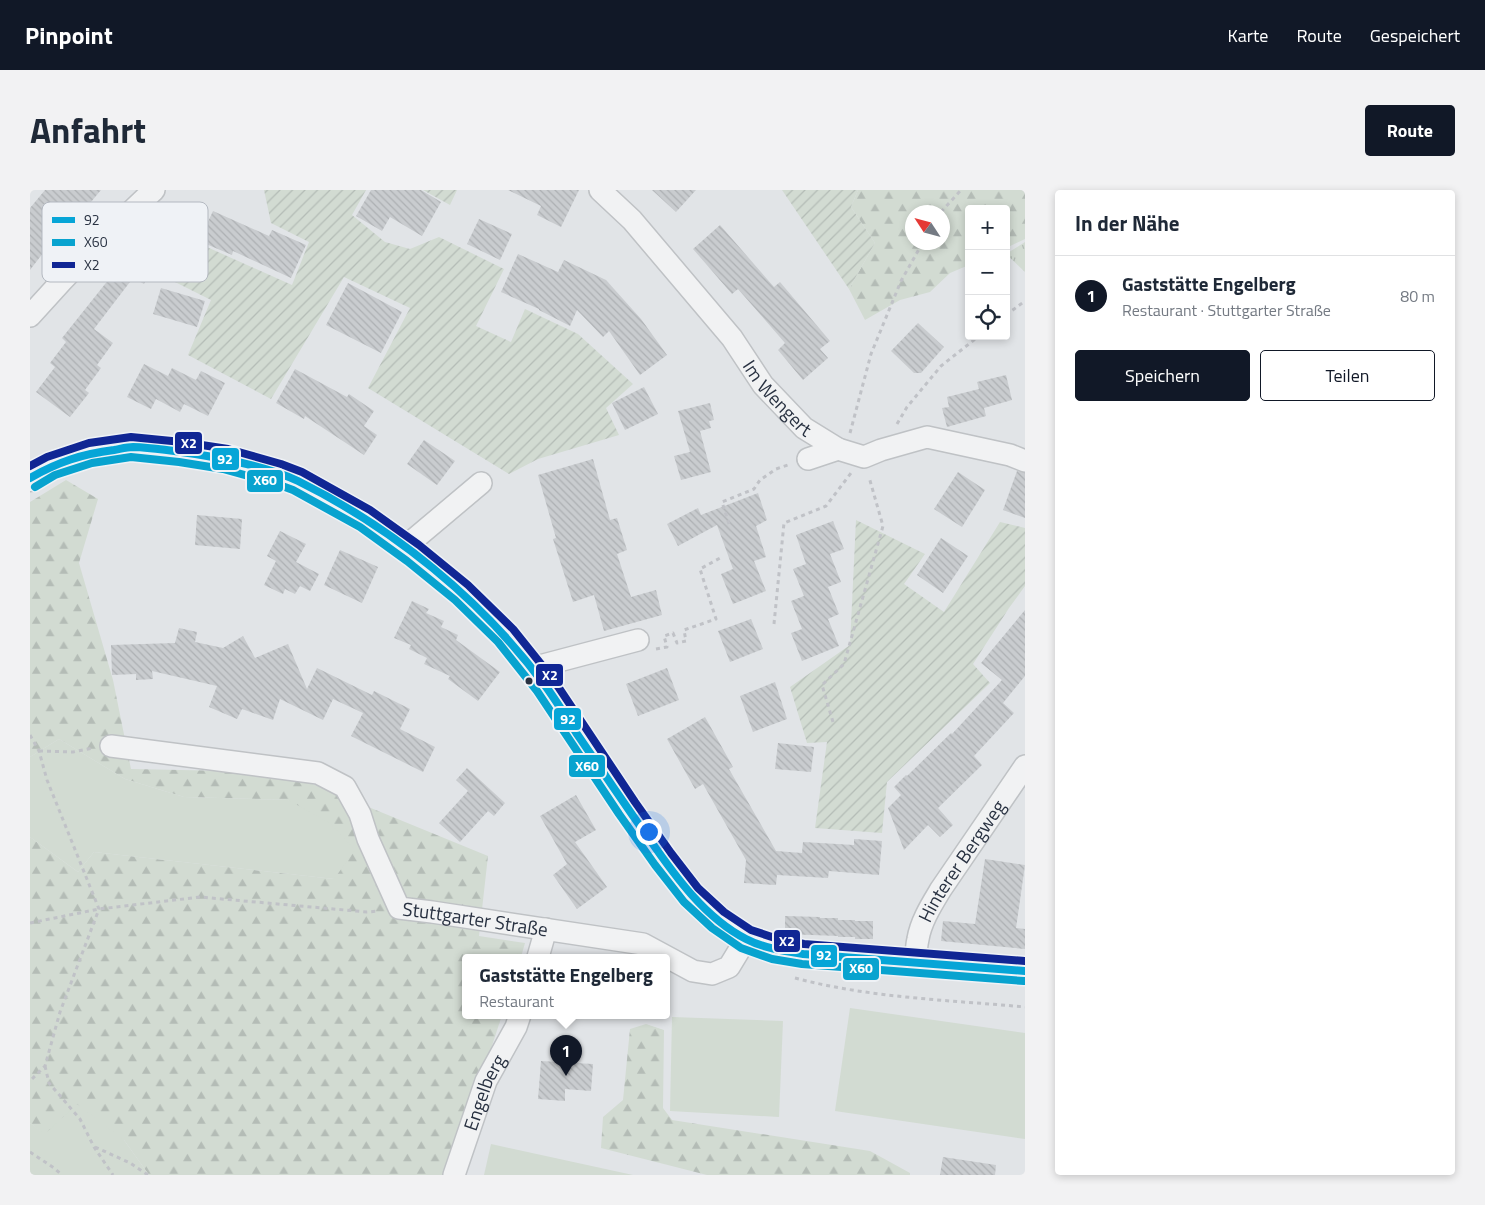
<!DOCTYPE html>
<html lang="de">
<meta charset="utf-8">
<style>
:root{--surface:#fff;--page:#f2f2f3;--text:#1f2937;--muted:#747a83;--line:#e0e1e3;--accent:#111827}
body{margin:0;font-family:"Titillium Web",sans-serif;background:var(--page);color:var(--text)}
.controls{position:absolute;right:15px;top:15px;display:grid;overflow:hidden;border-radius:5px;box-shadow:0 2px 8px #0003}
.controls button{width:45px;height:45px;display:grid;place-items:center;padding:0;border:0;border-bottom:1px solid var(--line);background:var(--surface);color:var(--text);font:25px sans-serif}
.compass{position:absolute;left:875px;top:15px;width:45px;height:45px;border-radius:50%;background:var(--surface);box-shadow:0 2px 8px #0003;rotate:306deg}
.you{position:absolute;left:618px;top:641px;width:18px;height:18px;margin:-12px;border:4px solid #fff;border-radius:50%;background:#1a73e8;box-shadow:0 0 0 8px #1a73e833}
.badge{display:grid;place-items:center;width:32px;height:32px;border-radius:50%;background:var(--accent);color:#fff;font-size:16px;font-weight:700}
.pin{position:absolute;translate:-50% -41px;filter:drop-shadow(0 1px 2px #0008)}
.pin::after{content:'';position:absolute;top:26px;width:18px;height:15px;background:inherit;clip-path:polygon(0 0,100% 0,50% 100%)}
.popup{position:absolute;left:432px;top:764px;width:208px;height:65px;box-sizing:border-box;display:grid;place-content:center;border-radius:5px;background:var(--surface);filter:drop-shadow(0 1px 4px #0005);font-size:16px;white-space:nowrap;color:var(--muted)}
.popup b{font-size:19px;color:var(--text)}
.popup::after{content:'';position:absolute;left:50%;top:100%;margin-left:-10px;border:10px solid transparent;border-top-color:var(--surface)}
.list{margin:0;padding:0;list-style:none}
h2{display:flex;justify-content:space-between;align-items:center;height:65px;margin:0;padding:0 20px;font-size:21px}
h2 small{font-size:16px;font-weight:400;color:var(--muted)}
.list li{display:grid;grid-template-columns:32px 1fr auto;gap:15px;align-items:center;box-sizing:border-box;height:80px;padding:0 20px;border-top:1px solid var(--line)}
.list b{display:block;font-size:19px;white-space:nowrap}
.list p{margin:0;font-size:16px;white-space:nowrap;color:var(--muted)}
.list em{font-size:16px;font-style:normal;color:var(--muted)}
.actions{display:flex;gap:10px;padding:15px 20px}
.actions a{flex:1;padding:11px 0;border:1px solid var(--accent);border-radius:5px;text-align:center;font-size:18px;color:var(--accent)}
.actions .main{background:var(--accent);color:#fff}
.icon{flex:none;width:28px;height:28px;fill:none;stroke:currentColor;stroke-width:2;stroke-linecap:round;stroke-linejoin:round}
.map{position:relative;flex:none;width:995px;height:985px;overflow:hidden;border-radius:5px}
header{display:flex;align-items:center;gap:30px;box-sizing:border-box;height:70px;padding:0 25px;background:var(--accent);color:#fff}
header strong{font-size:24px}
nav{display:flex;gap:28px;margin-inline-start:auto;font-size:18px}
.intro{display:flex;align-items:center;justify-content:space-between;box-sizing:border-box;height:120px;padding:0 30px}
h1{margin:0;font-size:35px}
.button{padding:12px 22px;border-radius:5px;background:var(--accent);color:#fff;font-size:18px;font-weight:700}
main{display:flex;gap:30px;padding:0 30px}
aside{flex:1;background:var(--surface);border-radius:5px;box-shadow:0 2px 8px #0003}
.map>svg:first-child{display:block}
</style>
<header>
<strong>Pinpoint</strong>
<nav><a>Karte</a><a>Route</a><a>Gespeichert</a></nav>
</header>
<div class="intro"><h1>Anfahrt</h1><a class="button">Route</a></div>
<main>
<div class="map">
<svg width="995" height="985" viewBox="0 0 995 985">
<defs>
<pattern id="grass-tufts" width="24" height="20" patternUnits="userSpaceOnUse" patternTransform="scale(1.25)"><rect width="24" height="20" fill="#d2dbd2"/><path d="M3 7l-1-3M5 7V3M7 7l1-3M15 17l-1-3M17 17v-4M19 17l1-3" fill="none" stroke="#b4bcb6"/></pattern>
<pattern id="forest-firs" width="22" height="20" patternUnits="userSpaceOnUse" patternTransform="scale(1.25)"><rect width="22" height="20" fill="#d2dbd2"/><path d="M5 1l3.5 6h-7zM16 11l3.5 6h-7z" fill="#b4bcb6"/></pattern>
<pattern id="garden-furrows" width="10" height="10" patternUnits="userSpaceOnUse" patternTransform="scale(1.25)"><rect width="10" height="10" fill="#d2dbd2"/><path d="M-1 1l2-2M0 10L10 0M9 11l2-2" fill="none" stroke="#b4bcb6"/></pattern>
<pattern id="building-back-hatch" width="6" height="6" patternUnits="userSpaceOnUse" patternTransform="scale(1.25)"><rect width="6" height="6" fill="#c9cccf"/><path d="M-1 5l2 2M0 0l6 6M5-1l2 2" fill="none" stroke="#adb0b3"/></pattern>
</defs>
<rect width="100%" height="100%" fill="#e1e4e7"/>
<path fill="url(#grass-tufts)" d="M995 52V82L976 64Z"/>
<g fill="url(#forest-firs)" fill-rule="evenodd">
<path d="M828 0H995V49L976 58V19H939V75L920 83 900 102 870 110 835 130 819 99 845 53 821 17ZM882 22H912V52H882Z"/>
<path d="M36 290 68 309 49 373 83 490 101 579 253 582 458 666 449 746 495 753 491 767H436V825H472L420 985H119L94 950 15 945 0 933V647L48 682 64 662 304 689 258 610 154 607 95 589 29 549 0 567V312Z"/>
<path d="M616 834 634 840 633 918 642 930 840 961 880 983V985H677L571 958 573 927 593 910 600 839Z"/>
</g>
<g fill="#d2dbd2">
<path d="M29 549 95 589 154 607 258 610 300 633 325 660 304 689 64 662 48 682 0 647V567Z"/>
<path d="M820 818 995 843V949L805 921Z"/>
<path d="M642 827 753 831 749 927 640 921Z"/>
<path d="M47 914 94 950 119 985H0V933L15 944Z"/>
<path d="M461 954 603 985H454Z"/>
</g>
<g fill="url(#garden-furrows)">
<path d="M234 0H336L322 25 355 52 380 59 409 47 474 79 446 136 481 152 495 119 548 144 603 194 576 218 589 245 508 269 479 284 338 198 380 118 314 87 241 209 158 165 181 110 131 85 150 45 262 95 279 52 241 33Z"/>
<path d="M393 0H427L420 15Z"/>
<path d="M752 0H828L821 17 845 53 819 99Z"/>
<path d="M826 330 895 364 874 394 914 422 970 332 995 338V396L979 418 943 474 960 493 857 592 852 643 785 638 797 552 777 553 760 497 820 455Z"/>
</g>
<g fill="url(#building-back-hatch)">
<path d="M15 0H71L20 61 17 58 0 80V18Z"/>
<path d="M341 0H391L411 12 392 46 360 27 352 41 326 26Z"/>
<path d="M478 0H549L531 37 507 25 511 16Z"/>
<path d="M622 0H666L646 22Z"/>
<path d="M183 21 239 46 242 40 276 55 261 88 203 61 202 65 169 51Z"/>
<path d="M449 29 482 44 470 70 437 54Z"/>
<path d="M690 35 744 97 750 92 800 151 790 159 798 168 773 190 748 160 755 153 708 99 702 104 663 59Z"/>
<path d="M104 52 129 65 114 94 103 88 64 139 83 153 67 175 71 178 55 200 59 203 40 227 6 202 25 177 20 173 36 152 32 148 79 89 83 92Z"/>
<path d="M488 64 528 82 534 70 576 90 611 129 637 165 610 185 579 141 573 147 547 120 540 136 509 120V119L471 102Z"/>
<path d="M318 93 372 122 351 163 296 135Z"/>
<path d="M131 98 175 111 167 137 123 124Z"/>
<path d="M888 133 914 157 891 183H884L861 161Z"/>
<path d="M114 174 138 186 142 178 166 190 171 181 195 193 178 226 154 214 150 222 126 209 121 219 97 207Z"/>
<path d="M265 179 317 207 319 204 344 221 334 236 347 245 334 265 275 226 274 229 246 213Z"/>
<path d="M976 185 982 210 954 218 956 226 917 237 912 218 919 217 917 207 949 199 947 192Z"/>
<path d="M614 197 628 224 595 240 582 213Z"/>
<path d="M680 213 684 230 679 231 681 238 670 241 681 282 651 290 644 266 660 262 648 221Z"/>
<path d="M394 250 425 271 407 295 377 274Z"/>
<path d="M563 269 580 330 587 328 597 360 587 364 601 407 626 400 632 425 574 441 564 405 543 412 523 349 526 348 508 285Z"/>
<path d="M987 281 995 283V328L973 320Z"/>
<path d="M928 282 955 300 932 337 904 319Z"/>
<path d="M728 303 737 330 726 336 736 367 724 371 736 401 703 414 691 384 703 379 687 335 648 356 637 334 668 318 671 325Z"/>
<path d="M167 325 212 329 210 359 165 355Z"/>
<path d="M803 331 814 359 800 364 811 392 798 397 809 424 798 429 809 456 772 471 761 443 772 439 761 411 774 406 763 379 776 374 766 345Z"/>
<path d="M250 341 276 354 266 372 289 384 280 401 270 396 265 404 255 399 253 404 234 395 246 371 237 366Z"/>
<path d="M911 348 938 366 913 403 887 385Z"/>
<path d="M310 360 348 377 332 413 294 395Z"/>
<path d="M382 411 399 419 396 423 414 431 411 437 428 445 426 450 470 482 448 511 418 489 420 486 394 474 397 468 379 459 381 455 364 448Z"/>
<path d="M995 420V486L973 513 984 523 944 566 952 575 908 618 923 635 910 647 898 635 874 660 858 618 871 605 864 597 876 585 877 586 921 543 922 544 972 490 951 473Z"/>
<path d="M721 429 733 459 700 472 688 441Z"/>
<path d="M149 438 167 442 165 452 193 458 213 446 225 468 258 454 277 499 287 478 342 505 344 501 380 519 370 539 405 557 393 582 321 546 333 523 303 509 293 530 250 509 243 530 212 519 207 529 179 517 187 496 122 481 123 489 106 490V484L82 485 81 455 145 453Z"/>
<path d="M637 478 649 510 608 526 596 494Z"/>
<path d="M745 492 757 529 723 542 710 506Z"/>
<path d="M675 527 703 577 699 579 746 661 772 663 773 652 824 655V649L852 651 849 685 799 681 798 688 747 685 746 695 714 693 716 670 673 594 665 599 637 549Z"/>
<path d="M748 553 784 557 781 582 745 579Z"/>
<path d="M437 578 475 613 464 626 458 621 430 652 409 633 438 601 426 590Z"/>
<path d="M546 605 566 640 545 652 577 697 547 719 523 685 537 674 510 626Z"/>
<path d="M955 669 995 675 986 738 995 739V759L911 751 913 731 945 734Z"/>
<path d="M755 726 790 727V728H808V730H825V731H843V749H825V747H808V746L755 744Z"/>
<path d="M511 871 563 874 561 901 535 899V911L508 909Z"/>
<path d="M913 967 966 975 965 985H910Z"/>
</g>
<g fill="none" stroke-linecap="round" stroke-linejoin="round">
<defs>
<g id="minor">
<path id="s1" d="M570 0 602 30 702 148 733 195 774 238 808 259 834 267 851 260 897 247 980 265 995 271"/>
<path d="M0 126C39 82 80 40 124 0"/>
<path d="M778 269 808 259"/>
<path d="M375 357 451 293"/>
<path d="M502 478 608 450"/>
<path id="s2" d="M81 556 288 583 315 597 330 624 338 649 369 718 402 722 613 754 663 781 682 784 699 777 716 749"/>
<path d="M508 767 516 739"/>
<path id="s3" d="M886 773C886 765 886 757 888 749 891 731 902 714 911 699L995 576"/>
<path id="s4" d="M424 985 456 891 486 837 490 825"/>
</g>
<path id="major" d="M0 288 21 276 60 263 101 257 150 262 195 269 247 283 267 291 335 329 383 363 432 403 475 445 515 495 597 618 633 669 661 705 688 730 716 749 745 759 773 764 995 781"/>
</defs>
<use href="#minor" stroke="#bfc2c5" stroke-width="24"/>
<use href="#major" stroke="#bdc1c5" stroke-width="29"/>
<g stroke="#c0c2c7" stroke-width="3" stroke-dasharray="4 4" stroke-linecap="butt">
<path d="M911 22 931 0"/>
<path d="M976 125 995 111"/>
<path d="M867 234 877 217 911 176 949 146"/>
<path d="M820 243 841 164 871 91 893 52"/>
<path d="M699 334 692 312 724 299 730 290 746 279 761 274"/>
<path d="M744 434 754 333 796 316 821 283"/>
<path d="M626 459 637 457 634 446 643 443 647 453 656 451 654 440 686 429 670 379 692 367"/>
<path d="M803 532 792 495 814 474 853 336 839 287"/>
<path d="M0 545 9 561 17 590 69 719 30 822 15 876 0 891"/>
<path d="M9 561 43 562 63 558"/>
<path d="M0 733 69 719 170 707 337 722 349 721"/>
<path d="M765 788C840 808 919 810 995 817"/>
<path d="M15 876 19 893 50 929 64 957 83 985"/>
<path d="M65 957 100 973 118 985"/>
<path d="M0 962 24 978 32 985"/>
</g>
<use href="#minor" stroke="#f1f2f3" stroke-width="21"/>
<use href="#major" stroke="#f5f5f6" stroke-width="26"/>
<defs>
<path id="bus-1" d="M0 288C28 272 52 264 84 260 90 259 97 257 103 257 128 258 153 262 177 266 206 271 241 278 268 291 363 338 451 409 514 494 526 510 536 527 547 544 571 579 595 615 620 650 645 686 675 728 716 749 733 758 754 761 773 764L995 781"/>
<path id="bus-2" d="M5 297 25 285 62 273 101 267 149 272 193 279 244 293 263 300 330 337 377 371 425 410 468 452 507 501 589 624 625 675 654 712 682 738 711 758 742 769 772 774 994 791"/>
<path id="bus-3" d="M0 276 17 267 59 253 101 247 152 252 198 259 251 274 272 282 340 320 389 355 438 395 483 439 523 489 605 612 641 663 668 698 694 722 721 740 748 749 774 754 995 771"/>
</defs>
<use href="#bus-1" stroke="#eff2f6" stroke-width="11"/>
<use href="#bus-2" stroke="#eff2f6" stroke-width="11"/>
<use href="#bus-3" stroke="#eff2f6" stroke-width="11"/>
<use href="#bus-1" stroke="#06a5d7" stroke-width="8"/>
<use href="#bus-2" stroke="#08a3cf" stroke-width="8"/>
<use href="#bus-3" stroke="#102694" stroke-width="8"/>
</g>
<circle fill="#283141" stroke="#eff2f6" stroke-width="2" cx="499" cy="491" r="4.5"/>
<g text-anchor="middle" stroke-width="5" stroke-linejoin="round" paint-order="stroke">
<g font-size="19" fill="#283141" stroke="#eff2f6">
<text dy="7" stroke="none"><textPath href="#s1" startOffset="274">Im Wengert</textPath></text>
<text dy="7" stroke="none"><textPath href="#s3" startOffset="114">Hinterer Bergweg</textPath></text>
<text dy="7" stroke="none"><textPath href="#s2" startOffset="449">Stuttgarter Straße</textPath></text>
<text dy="7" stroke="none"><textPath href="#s4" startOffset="88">Engelberg</textPath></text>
</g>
</g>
<rect x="12" y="12" width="166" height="80" rx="8" fill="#eff2f6" stroke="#b3b8c0" stroke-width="1"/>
<rect x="22" y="27" width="23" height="6" fill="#06a5d7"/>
<rect x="22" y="49" width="23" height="7" fill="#08a3cf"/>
<rect x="22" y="72" width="23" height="6" fill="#102694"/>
<g font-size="14" fill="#283141">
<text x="54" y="35">92</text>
<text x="54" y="57">X60</text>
<text x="54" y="80">X2</text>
</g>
<g stroke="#eff2f6" stroke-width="2">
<rect x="144" y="241" width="29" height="24" rx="5" fill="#102694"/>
<rect x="181" y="257" width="29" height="24" rx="5" fill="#06a5d7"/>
<rect x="216" y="279" width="38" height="24" rx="5" fill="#08a3cf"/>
<rect x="505" y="473" width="29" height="24" rx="5" fill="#102694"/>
<rect x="523" y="517" width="29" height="24" rx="5" fill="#06a5d7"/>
<rect x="538" y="564" width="38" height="24" rx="5" fill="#08a3cf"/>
<rect x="743" y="739" width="28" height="24" rx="5" fill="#102694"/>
<rect x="780" y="754" width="28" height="24" rx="5" fill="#06a5d7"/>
<rect x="812" y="767" width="38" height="24" rx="5" fill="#08a3cf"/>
</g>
<g font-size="14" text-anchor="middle" font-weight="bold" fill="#fff">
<text x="159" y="258">X2</text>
<text x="195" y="274">92</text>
<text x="235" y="295">X60</text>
<text x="520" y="490">X2</text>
<text x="538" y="534">92</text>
<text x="557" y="581">X60</text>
<text x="757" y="756">X2</text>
<text x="794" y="770">92</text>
<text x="831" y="783">X60</text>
</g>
</svg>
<div class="controls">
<button>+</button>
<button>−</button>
<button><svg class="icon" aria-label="locate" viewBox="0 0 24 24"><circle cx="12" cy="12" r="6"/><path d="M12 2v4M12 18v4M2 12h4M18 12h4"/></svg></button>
</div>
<svg class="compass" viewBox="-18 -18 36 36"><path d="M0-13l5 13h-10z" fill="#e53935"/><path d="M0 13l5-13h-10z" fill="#747a83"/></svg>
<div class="you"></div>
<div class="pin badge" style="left:536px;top:886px">1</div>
<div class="popup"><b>Gaststätte Engelberg</b>Restaurant</div>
</div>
<aside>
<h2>In der Nähe<small></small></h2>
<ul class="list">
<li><span class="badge">1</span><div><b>Gaststätte Engelberg</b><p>Restaurant · Stuttgarter Straße</p></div><em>80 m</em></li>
</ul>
<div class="actions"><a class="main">Speichern</a><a>Teilen</a></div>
</aside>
</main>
